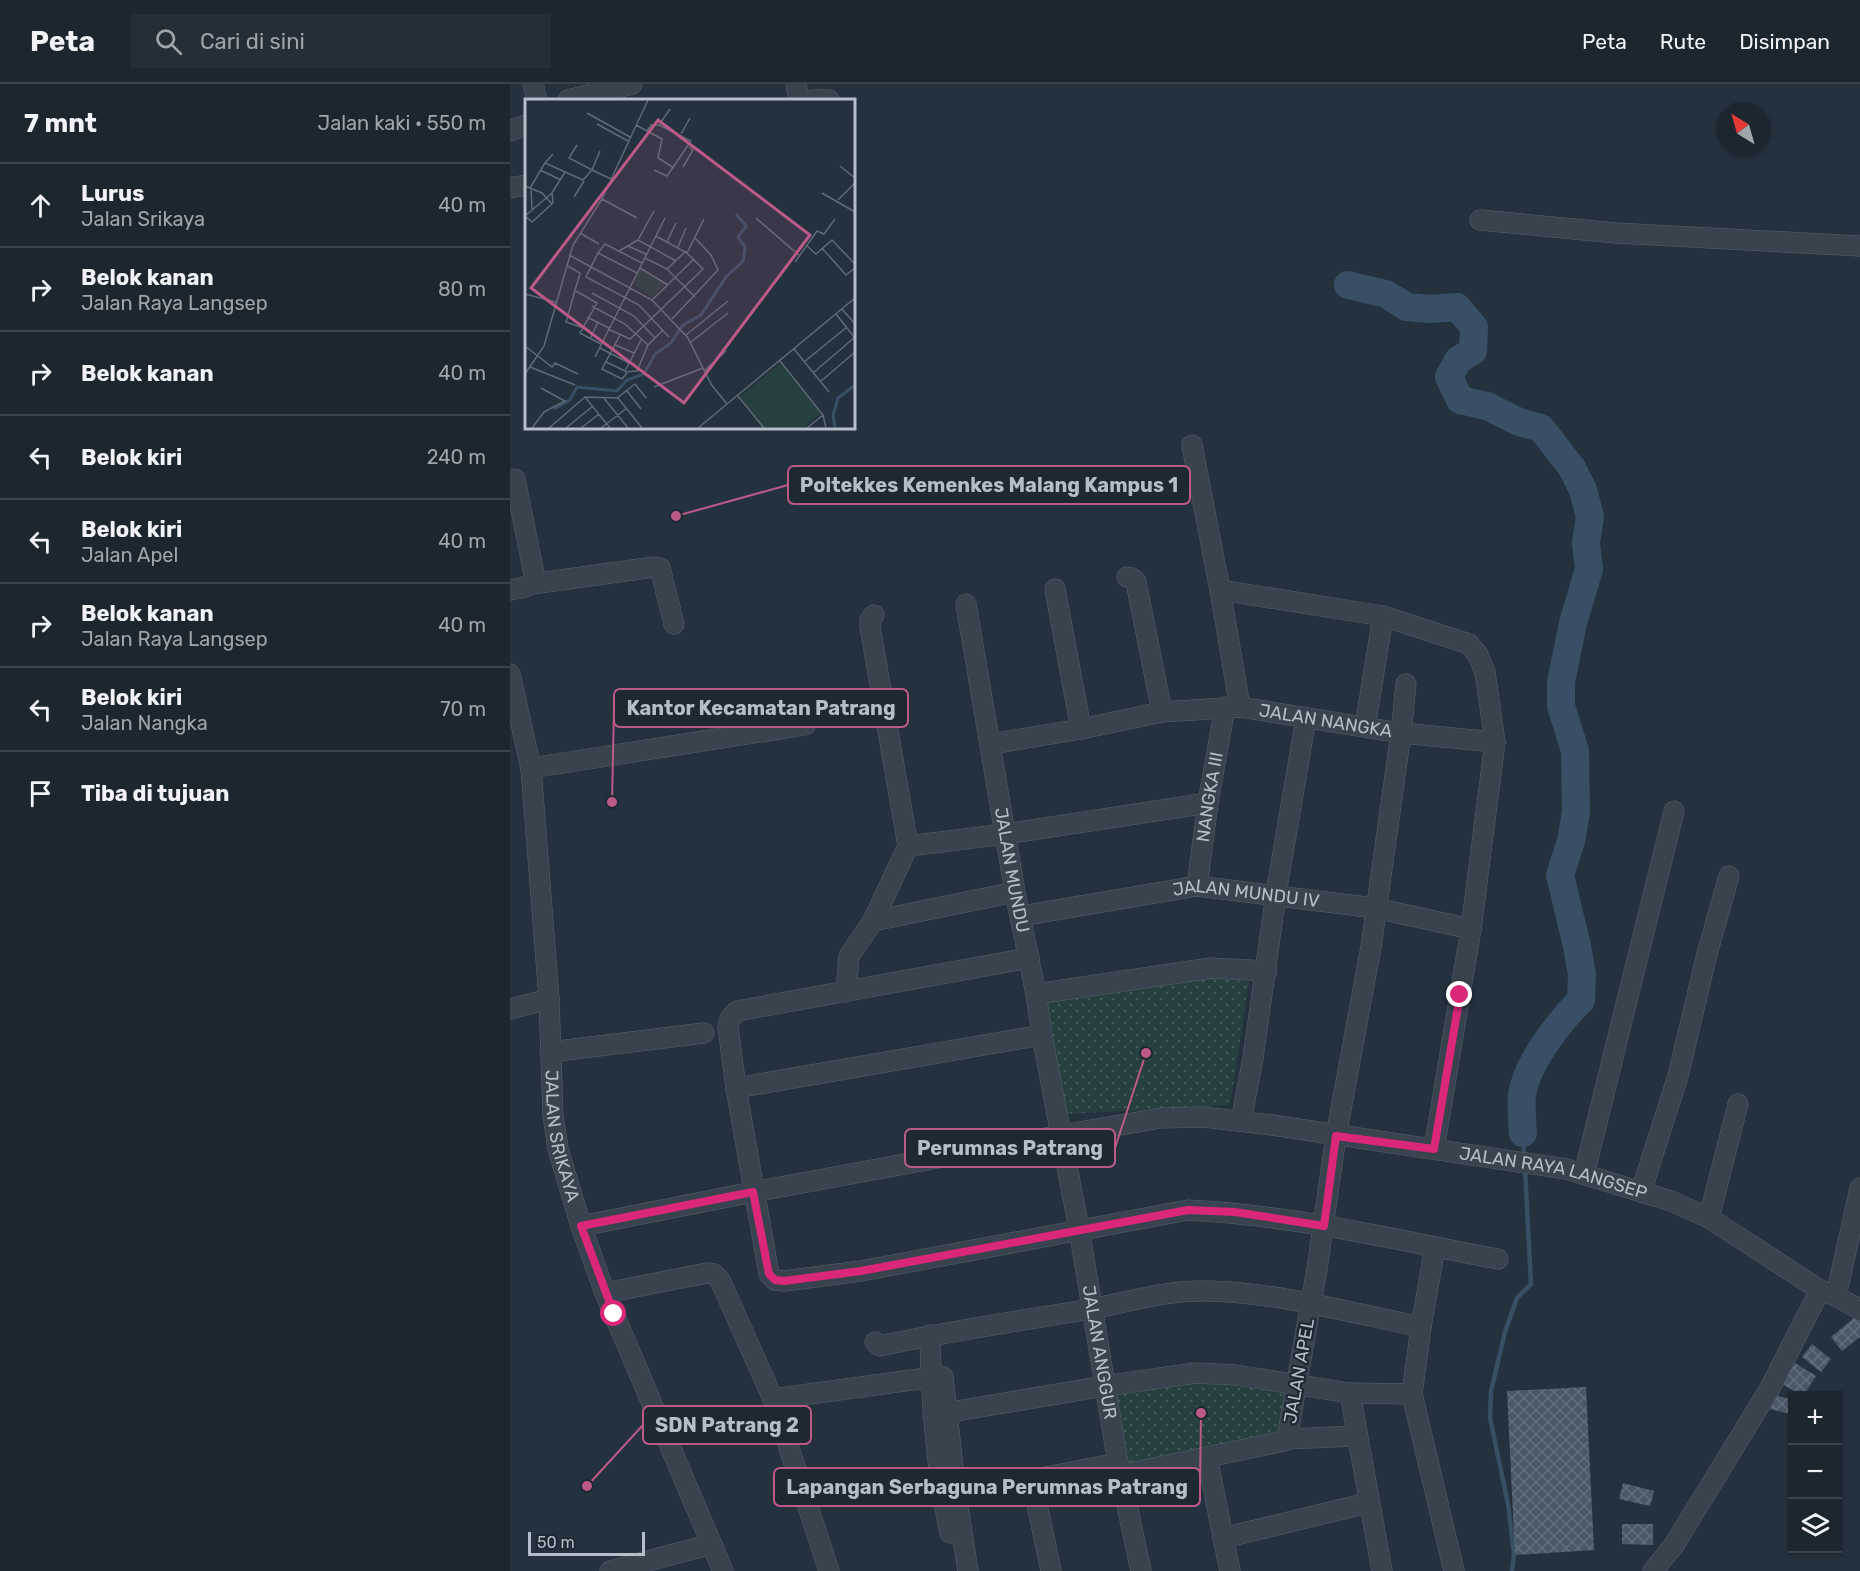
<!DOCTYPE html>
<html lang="id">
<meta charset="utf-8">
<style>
:root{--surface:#1b262e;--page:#242e36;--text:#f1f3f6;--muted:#a0a5aa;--line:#39434a}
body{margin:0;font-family:Rubik,sans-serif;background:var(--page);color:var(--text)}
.controls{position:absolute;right:18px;bottom:18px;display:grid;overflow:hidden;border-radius:0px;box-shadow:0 2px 4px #0004}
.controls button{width:54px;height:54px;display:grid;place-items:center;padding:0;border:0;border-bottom:2px solid var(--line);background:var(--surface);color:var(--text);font:30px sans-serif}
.compass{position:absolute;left:1206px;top:18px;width:54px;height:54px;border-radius:50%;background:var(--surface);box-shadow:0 2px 4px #0004;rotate:323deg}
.scale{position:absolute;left:18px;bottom:15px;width:117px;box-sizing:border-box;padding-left:6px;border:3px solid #b4bec9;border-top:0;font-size:16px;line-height:21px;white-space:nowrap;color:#b4bec9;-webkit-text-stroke:4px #1d2833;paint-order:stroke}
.stop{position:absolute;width:18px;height:18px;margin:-14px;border:4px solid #db2777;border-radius:50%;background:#fff}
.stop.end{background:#db2777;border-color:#fff;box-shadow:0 2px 6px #0008}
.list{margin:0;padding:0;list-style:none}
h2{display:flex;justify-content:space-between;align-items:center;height:78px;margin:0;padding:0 24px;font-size:26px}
h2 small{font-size:20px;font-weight:400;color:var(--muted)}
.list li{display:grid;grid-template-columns:39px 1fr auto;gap:18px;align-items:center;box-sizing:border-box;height:84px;padding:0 24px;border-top:2px solid var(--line)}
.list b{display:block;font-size:22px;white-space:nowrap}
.list p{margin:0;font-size:20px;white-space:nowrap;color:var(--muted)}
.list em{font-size:20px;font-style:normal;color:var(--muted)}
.icon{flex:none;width:33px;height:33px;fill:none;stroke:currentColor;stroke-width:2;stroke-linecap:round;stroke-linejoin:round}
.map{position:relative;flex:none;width:1350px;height:1487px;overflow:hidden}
header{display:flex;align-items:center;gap:36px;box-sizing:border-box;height:84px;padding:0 30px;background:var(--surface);border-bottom:2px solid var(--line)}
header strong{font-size:28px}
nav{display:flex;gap:33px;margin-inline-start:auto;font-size:21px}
.search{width:420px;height:54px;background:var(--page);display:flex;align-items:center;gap:15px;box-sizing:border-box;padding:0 21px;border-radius:0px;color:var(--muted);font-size:22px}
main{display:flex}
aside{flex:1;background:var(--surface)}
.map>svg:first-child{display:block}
</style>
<header>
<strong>Peta</strong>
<div class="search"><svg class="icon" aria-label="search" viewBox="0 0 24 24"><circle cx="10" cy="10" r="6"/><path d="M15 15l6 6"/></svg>Cari di sini</div>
<nav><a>Peta</a><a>Rute</a><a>Disimpan</a></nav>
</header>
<main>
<aside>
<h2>7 mnt<small>Jalan kaki · 550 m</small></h2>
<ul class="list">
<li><svg class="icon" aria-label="ahead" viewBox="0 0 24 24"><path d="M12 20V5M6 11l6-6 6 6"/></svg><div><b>Lurus</b><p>Jalan Srikaya</p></div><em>40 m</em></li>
<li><svg class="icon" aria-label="right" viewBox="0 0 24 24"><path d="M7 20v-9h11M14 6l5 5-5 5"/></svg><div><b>Belok kanan</b><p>Jalan Raya Langsep</p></div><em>80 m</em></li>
<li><svg class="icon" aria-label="right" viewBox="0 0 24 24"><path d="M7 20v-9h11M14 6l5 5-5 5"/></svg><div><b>Belok kanan</b></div><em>40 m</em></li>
<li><svg class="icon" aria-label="left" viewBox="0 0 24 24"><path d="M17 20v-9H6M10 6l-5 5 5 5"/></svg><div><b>Belok kiri</b></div><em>240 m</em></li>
<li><svg class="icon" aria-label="left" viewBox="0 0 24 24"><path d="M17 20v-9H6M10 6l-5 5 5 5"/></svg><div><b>Belok kiri</b><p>Jalan Apel</p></div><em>40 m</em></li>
<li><svg class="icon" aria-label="right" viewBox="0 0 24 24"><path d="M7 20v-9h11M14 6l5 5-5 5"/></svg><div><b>Belok kanan</b><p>Jalan Raya Langsep</p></div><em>40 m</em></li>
<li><svg class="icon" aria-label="left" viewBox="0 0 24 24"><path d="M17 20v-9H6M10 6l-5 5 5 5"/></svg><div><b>Belok kiri</b><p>Jalan Nangka</p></div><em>70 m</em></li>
<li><svg class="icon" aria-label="arrive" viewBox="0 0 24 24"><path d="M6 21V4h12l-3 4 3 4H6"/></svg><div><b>Tiba di tujuan</b></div></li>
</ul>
</aside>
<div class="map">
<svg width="1350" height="1487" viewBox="0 0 1350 1487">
<defs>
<pattern id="park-dots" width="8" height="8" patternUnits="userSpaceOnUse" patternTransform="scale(1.5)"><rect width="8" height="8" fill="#263f3f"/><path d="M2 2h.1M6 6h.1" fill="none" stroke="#435959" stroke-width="1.8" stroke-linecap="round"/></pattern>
<pattern id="building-cross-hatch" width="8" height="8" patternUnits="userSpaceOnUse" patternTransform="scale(1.5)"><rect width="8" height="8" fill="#4a5967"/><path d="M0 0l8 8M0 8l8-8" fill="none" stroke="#626f7b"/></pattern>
</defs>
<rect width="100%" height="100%" fill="#24323e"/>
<g fill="url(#park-dots)">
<path d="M687 890 739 898 720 1021 555 1030 534 918Z"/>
<path d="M687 1291 786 1300 775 1356 613 1391 596 1302Z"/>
</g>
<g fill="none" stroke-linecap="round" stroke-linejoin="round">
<g stroke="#384f65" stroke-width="4.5">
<path d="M1013 1049 1014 1073"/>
<path d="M1002 1487 1004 1470 998 1420 980 1334 981 1307 995 1248 1007 1214 1021 1200 1015 1085"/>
</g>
<path stroke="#384f65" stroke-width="28" d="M838 201 876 210 897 223 920 225 947 223 964 243 963 267 948 276 939 293 950 316 977 322 1009 338 1031 344 1062 384 1073 406 1080 432 1076 459 1079 485 1063 539 1051 598V622L1065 667 1066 728 1061 757 1050 791 1067 862 1072 891 1071 916C1049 938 1016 980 1012 1011 1011 1023 1012 1037 1013 1049"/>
</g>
<g fill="url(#building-cross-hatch)">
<path d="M1350 1229V1253L1332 1267 1321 1253Z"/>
<path d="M1302 1260 1321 1275 1311 1288 1292 1273Z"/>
<path d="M1285 1279 1306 1292 1293 1312 1272 1300Z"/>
<path d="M1076 1303 1084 1466 1005 1471 997 1307Z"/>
<path d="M1263 1311 1282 1315 1280 1330 1260 1325Z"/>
<path d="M1113 1399 1144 1407 1140 1422 1109 1415Z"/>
<path d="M1112 1440H1143V1461L1112 1460Z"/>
</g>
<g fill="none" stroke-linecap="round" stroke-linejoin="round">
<defs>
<g id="minor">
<path d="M23 0 27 16"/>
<path d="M286 0 289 16"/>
<path d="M58 16 122 0"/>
<path d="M303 16H319"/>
<path d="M0 47 16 41"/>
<path d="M0 104 16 101"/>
<path d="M970 136 1106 149 1350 162"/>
<path d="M682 361 710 506 730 623"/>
<path d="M617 493 622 494 626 498 652 628"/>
<path d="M22 500 144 483 150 484 164 540"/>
<path d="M545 505 571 645"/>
<path d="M0 506C9 504 20 504 25 495L5 395"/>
<path d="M710 506 873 532 959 560 968 571 975 588 985 658 961 845 924 1065"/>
<path id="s1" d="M456 520 505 808 526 910 532 951 569 1145 608 1379 631 1487"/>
<path d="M364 531 360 536V543L398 762 495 750 698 719"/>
<path id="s2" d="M0 590 21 684 39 915 43 1031 48 1065 71 1142 95 1209 213 1487"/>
<path d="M896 600 891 649 985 658"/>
<path d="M855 643 873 532"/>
<path id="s3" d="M481 660 571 645 652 628 730 623 891 649 861 863 826 1052 807 1185 777 1354 774 1357 611 1391"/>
<path d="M21 684 295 641"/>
<path id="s4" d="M687 802 698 719 715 623"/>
<path id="s5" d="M511 832 687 802 865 824 961 845"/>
<path d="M363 837 505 808"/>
<path d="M336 908 339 872 363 837 398 762"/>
<path d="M526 910 701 884 757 887"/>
<path d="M0 925 39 915"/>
<path d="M532 951 226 1004 259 1190 265 1196 274 1197 351 1187 678 1126C782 1131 886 1156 988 1175"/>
<path d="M40 968 194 949"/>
<path d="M226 1004 218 943 220 935 227 927 519 874"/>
<path d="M731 1037 743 974 766 810 796 634"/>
<path d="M1074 1090 1164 727"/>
<path d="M1131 1108 1168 992 1197 870 1219 792"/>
<path d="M1199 1134 1228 1020"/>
<path id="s6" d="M71 1142 243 1108 552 1051 651 1034 694 1033 762 1041 1056 1085 1161 1117 1199 1134 1310 1206 1326 1212 1350 1226"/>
<path d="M925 1163 911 1243 902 1310 944 1487"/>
<path d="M95 1209 197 1189 204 1190 210 1196 263 1315 319 1487"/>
<path d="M1326 1212 1350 1104"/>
<path d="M420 1251C421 1318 426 1384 440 1449"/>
<path d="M365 1258 370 1262C440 1247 510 1237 580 1225 619 1218 656 1206 696 1207 767 1208 842 1229 911 1243"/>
<path d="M840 1309 872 1487"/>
<path d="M263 1315 431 1292 433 1293 446 1410 458 1487"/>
<path d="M423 1331 595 1302 685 1289 726 1291 840 1309 902 1310"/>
<path d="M776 1355 847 1352"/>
<path d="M697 1373 720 1487"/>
<path d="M522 1396 541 1487"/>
<path d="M435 1413 608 1379"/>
<path d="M713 1454 858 1419"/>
<path d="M100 1487 202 1460"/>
<path d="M1143 1487 1164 1461 1259 1306 1310 1206"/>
</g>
</defs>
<use href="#minor" stroke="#56616c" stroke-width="21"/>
<use href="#minor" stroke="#38434e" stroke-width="20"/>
</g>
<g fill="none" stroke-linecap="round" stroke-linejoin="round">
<path stroke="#db2777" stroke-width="8" d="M104 1230 71 1142 243 1108 259 1190 265 1196 274 1197 351 1187 678 1126 725 1128 814 1142 826 1052 924 1065 950 911"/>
</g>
<g text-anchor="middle" stroke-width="4.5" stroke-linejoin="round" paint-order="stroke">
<g font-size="18" fill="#b4bec9" stroke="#1d2833">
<text dy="6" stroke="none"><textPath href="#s3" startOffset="339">JALAN NANGKA</textPath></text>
<text dy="6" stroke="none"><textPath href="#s4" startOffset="90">NANGKA III</textPath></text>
<text dy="6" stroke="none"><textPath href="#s1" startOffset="270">JALAN MUNDU</textPath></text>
<text dy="6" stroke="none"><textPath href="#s5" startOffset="228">JALAN MUNDU IV</textPath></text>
<text dy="6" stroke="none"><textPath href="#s2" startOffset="466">JALAN SRIKAYA</textPath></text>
<text dy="6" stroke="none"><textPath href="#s6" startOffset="987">JALAN RAYA LANGSEP</textPath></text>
<text dy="6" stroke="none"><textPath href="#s1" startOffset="760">JALAN ANGGUR</textPath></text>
<text transform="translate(789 1287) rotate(-80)" y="6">JALAN APEL</text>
</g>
</g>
<g transform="translate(15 15)">
<rect width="330" height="330" fill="#24323e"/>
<path d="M255 264 296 314 278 329H240L215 298Z" fill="#263f3f"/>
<path d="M115 170 140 185 127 198 108 185Z" fill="#263f3f"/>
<path fill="none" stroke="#384f65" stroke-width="3" d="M158 226 176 216 201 178 218 162 220 148 213 138 221 127 211 115M29 310 45 301 52 288 92 292 102 281 119 275 130 255 146 244 158 226M310 329 308 316 313 299 330 286"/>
<path fill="none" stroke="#5e6a76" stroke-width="1.5" d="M62 14 105 38M72 25 103 42M111 26 137 40 133 59 149 69M134 26 145 10M122 32 126 26H134L166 42 142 77 129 71M156 35 165 19M52 46 44 59 67 71 75 52M28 55 20 64 58 81 67 71 86 80M315 67 330 79M158 68 168 51 164 48M15 71 36 81M0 87 17 94 27 105M5 89 20 64M6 89 7 110M297 94 330 113M49 98 59 82M77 100 112 119M313 101 330 84M129 112 113 141 151 162M0 117 27 94 40 73M0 117 7 123 28 104 27 94M231 119 275 157M55 134 74 145M142 143 151 124M103 147 121 155M282 147 291 155 307 141 330 165M153 148 161 129M297 149 321 176 330 169M94 152 113 141M73 154 80 145 117 164M162 154 179 120M44 156 127 201 163 239 186 285 202 305M120 159 142 170 170 198M270 163 292 132 299 135 310 120M41 166 55 174 41 223 56 228M115 169 143 186M142 170 161 152M112 174 73 154 61 178 114 206 144 238M51 192 72 204 55 234M67 194 109 217 130 239M0 195 31 203M127 201 169 160M67 207 100 225 123 246M317 210 330 225M311 215 330 239M62 218 84 229M147 220 193 171 186 156 170 139M83 230 105 240 178 170 162 154 131 137M55 234 76 245M95 236 77 270 97 280 102 274M161 236 203 202M65 240 73 223M166 243 203 214M90 246 109 254M0 247 27 268 30 264 53 275M75 249 104 264M269 250 304 293M70 258 140 119M255 262 298 316 301 329M81 263 100 272 116 241M279 263 322 228M5 268 50 286M180 271 201 252M100 273 112 272 123 246 138 231M288 274 330 238M0 275 19 247 48 146 77 100 123 1M295 283 330 253M129 288 178 269M102 292 116 310M213 297 239 329M60 298 92 299 110 285 121 299M78 298 103 329M93 299 117 329M7 329 19 313 40 302 16 289M24 329 60 298 85 329M41 329 68 307M56 329 74 315M76 329 102 309M173 329 330 199M282 329 298 316"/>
<path fill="#bc5a87" fill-opacity="0.15" stroke="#bc5a87" stroke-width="3" d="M133 21 285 136 159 304 6 189Z"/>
<rect width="330" height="330" fill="none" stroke="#b4bec9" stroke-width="3"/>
</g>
<path fill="none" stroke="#bc5a87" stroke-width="2" d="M166 432L278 401M102 718L104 624M636 969L605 1064M77 1402L133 1341M691 1329L690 1403"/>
<g fill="#bc5a87" stroke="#1d2833" stroke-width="2">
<circle cx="166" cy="432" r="6"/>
<circle cx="102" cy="718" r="6"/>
<circle cx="636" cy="969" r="6"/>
<circle cx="77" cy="1402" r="6"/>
<circle cx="691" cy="1329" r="6"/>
</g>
<g fill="#1d2833" stroke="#bc5a87" stroke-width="2">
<rect x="278" y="382" width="402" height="38" rx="6"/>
<rect x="104" y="605" width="294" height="38" rx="6"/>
<rect x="395" y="1045" width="210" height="38" rx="6"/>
<rect x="133" y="1322" width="168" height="38" rx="6"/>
<rect x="264" y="1384" width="426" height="38" rx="6"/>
</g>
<g font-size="20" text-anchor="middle" font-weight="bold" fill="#b4bec9">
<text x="479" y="408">Poltekkes Kemenkes Malang Kampus 1</text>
<text x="251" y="631">Kantor Kecamatan Patrang</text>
<text x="500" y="1071">Perumnas Patrang</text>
<text x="217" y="1348">SDN Patrang 2</text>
<text x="477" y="1410">Lapangan Serbaguna Perumnas Patrang</text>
</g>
</svg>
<div class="controls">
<button>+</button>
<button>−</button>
<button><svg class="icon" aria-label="layers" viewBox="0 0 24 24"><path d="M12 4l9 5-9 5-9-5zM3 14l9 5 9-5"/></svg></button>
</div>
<svg class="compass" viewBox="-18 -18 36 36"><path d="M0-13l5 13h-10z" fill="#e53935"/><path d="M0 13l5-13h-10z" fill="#a0a5aa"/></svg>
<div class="scale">50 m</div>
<div class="stop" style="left:104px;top:1230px"></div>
<div class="stop end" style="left:950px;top:911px"></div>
</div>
</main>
